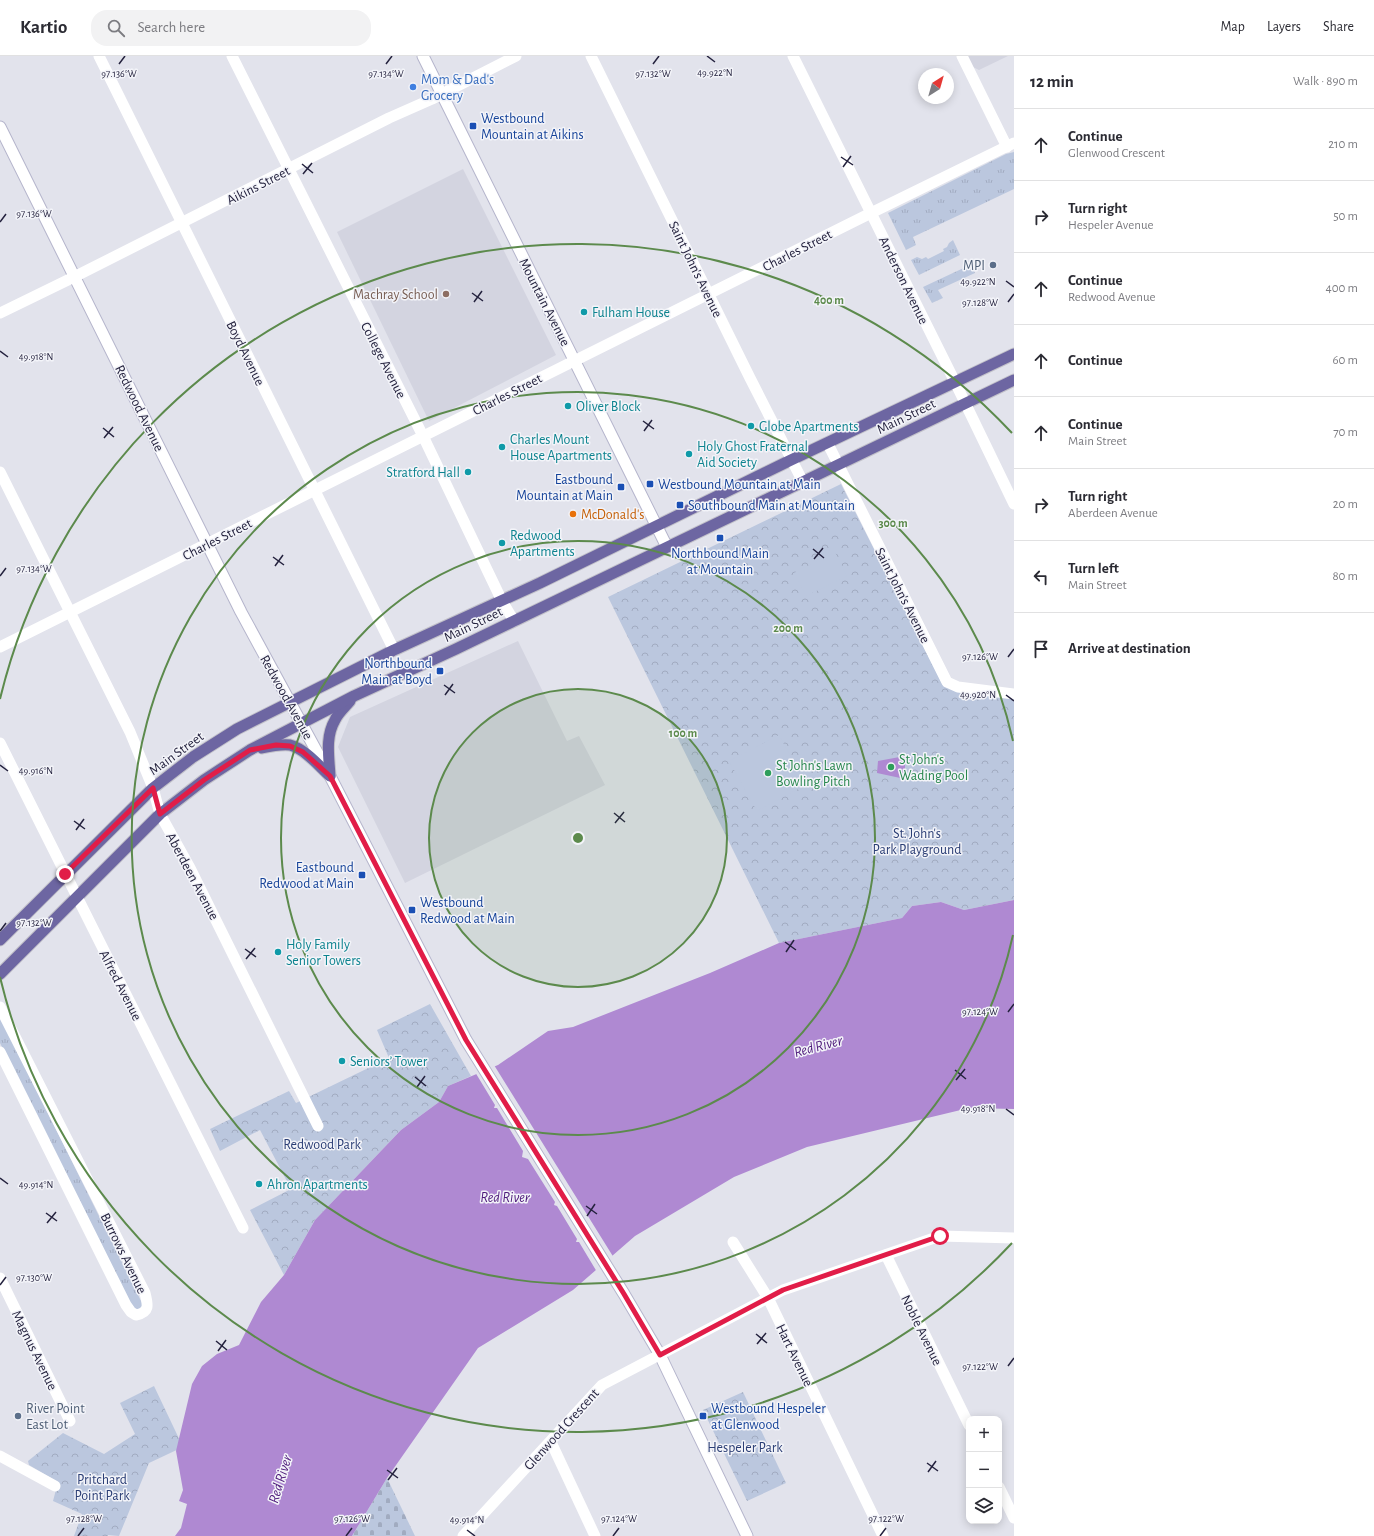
<!DOCTYPE html>
<meta charset="utf-8">
<style>
:root{--surface:#fff;--page:#f2f2f3;--text:#2b2b33;--muted:#7c7c81;--line:#e1e1e2}
body{margin:0;font-family:"Alegreya Sans",sans-serif;background:var(--page);color:var(--text)}
.controls{position:absolute;right:12px;bottom:12px;display:grid;overflow:hidden;border-radius:8px;box-shadow:0 2px 10px #0003}
.controls button{width:36px;height:36px;display:grid;place-items:center;padding:0;border:0;border-bottom:1px solid var(--line);background:var(--surface);color:var(--text);font:20px sans-serif}
.compass{position:absolute;left:918px;top:12px;width:36px;height:36px;border-radius:50%;background:var(--surface);box-shadow:0 2px 10px #0003;rotate:37deg}
.stop{position:absolute;width:12px;height:12px;margin:-9px;border:3px solid #e11d48;border-radius:50%;background:#fff}
.stop.end{background:#e11d48;border-color:#fff;box-shadow:0 1px 4px #0008}
.list{margin:0;padding:0;list-style:none}
h2{display:flex;justify-content:space-between;align-items:center;height:52px;margin:0;padding:0 16px;font-size:17px}
h2 small{font-size:13px;font-weight:400;color:var(--muted)}
.list li{display:grid;grid-template-columns:26px 1fr auto;gap:12px;align-items:center;box-sizing:border-box;height:72px;padding:0 16px;border-top:1px solid var(--line)}
.list b{display:block;font-size:15px;white-space:nowrap}
.list p{margin:0;font-size:13px;white-space:nowrap;color:var(--muted)}
.list em{font-size:13px;font-style:normal;color:var(--muted)}
.icon{flex:none;width:22px;height:22px;fill:none;stroke:currentColor;stroke-width:2;stroke-linecap:round;stroke-linejoin:round}
.map{position:relative;flex:none;width:1014px;height:1480px;overflow:hidden}
header{display:flex;align-items:center;gap:24px;box-sizing:border-box;height:56px;padding:0 20px;background:var(--surface);border-bottom:1px solid var(--line)}
header strong{font-size:19px}
nav{display:flex;gap:22px;margin-inline-start:auto;font-size:14px}
.search{width:280px;height:36px;background:var(--page);display:flex;align-items:center;gap:10px;box-sizing:border-box;padding:0 14px;border-radius:16px;color:var(--muted);font-size:15px}
main{display:flex}
aside{flex:1;background:var(--surface)}
.map>svg:first-child{display:block}
</style>
<header>
<strong>Kartio</strong>
<div class="search"><svg class="icon" aria-label="search" viewBox="0 0 24 24"><circle cx="10" cy="10" r="6"/><path d="M15 15l6 6"/></svg>Search here</div>
<nav><a>Map</a><a>Layers</a><a>Share</a></nav>
</header>
<main>
<div class="map">
<svg width="1014" height="1480" viewBox="0 0 1014 1480">
<defs>
<pattern id="grass-tufts" width="24" height="20" patternUnits="userSpaceOnUse"><rect width="24" height="20" fill="#bbc7de"/><path d="M3 7l-1-3M5 7V3M7 7l1-3M15 17l-1-3M17 17v-4M19 17l1-3" fill="none" stroke="#a1abc0"/></pattern>
<pattern id="cemetery-stones" width="16" height="16" patternUnits="userSpaceOnUse"><rect width="16" height="16" fill="#bbc7de"/><path d="M2 7V4a2 2 0 0 1 4 0v3zM10 15v-3a2 2 0 0 1 4 0v3z" fill="#a1abc0"/></pattern>
<pattern id="park-crowns" width="20" height="18" patternUnits="userSpaceOnUse"><rect width="20" height="18" fill="#bbc7de"/><path d="M2 6a3 3 0 1 1 6 0M12 15a3 3 0 1 1 6 0" fill="none" stroke="#a1abc0"/></pattern>
</defs>
<rect width="100%" height="100%" fill="#e2e3ec"/>
<g fill="#d3d4e0">
<path d="M967 0H1008L979 14 973 11Z"/>
<path d="M463 113 556 299 429 365 337 176Z"/>
<path d="M518 585 567 685 579 680 605 729 405 827 338 691 350 661Z"/>
</g>
<g fill="url(#grass-tufts)">
<path d="M1014 96V133L913 181 916 189 906 194 888 157 1006 98Z"/>
<path d="M953 184 960 199 919 219 911 204 917 201 922 203 926 201 928 203 944 195 943 193 947 191 949 187Z"/>
<path d="M970 209 975 217 938 234 943 242 932 247 923 231Z"/>
<path d="M0 960 142 1247 143 1249 138 1255 132 1253 0 987Z"/>
</g>
<path fill="url(#cemetery-stones)" d="M387 1422 415 1480H352Z"/>
<g fill="url(#park-crowns)">
<path d="M841 428 944 631 1014 641V844L964 854 941 846 912 850 902 862 779 887 608 541Z"/>
<path d="M430 948 471 1020 448 1030 439 1046 401 1074 315 1164 284 1219 250 1154 291 1133 260 1074 220 1095 210 1073 289 1035 296 1047 389 1002 377 974Z"/>
<path d="M154 1330 183 1391 149 1407 119 1480 108 1479V1480H74L82 1458 53 1445 58 1426 29 1409 28 1405 63 1377 104 1398 135 1378 120 1347Z"/>
<path d="M743 1336 786 1427 747 1445 703 1354Z"/>
</g>
<g fill="#bbc7de">
<path d="M835 496 847 520 806 540 794 517Z"/>
<path d="M779 679 806 729 757 755 729 705Z"/>
</g>
<g fill="#af89d2">
<path d="M905 700V723L877 717 878 705Z"/>
<path d="M1014 844V1053L969 1052 807 1091 734 1121 635 1180 573 1234 478 1292 387 1422 352 1480H175L181 1472 187 1448 179 1445 183 1434 176 1395 192 1328 202 1310 217 1298 239 1289 261 1246 284 1219 315 1164 401 1074 439 1046 448 1030 498 1009 548 975 573 971 710 917 779 887 902 862 912 850 941 846 964 854Z"/>
</g>
<path fill="#e2e3ec" d="M494 1009 614 1202 597 1216 579 1186H576L577 1183 557 1150 554 1149 555 1146 528 1103 522 1101 523 1095 497 1052H494L495 1049 475 1016Z"/>
<g fill="none" stroke-linecap="round" stroke-linejoin="round">
<defs>
<g id="secondary">
<path d="M423 0 667 491"/>
<path d="M0 71 241 556 330 720 466 984 624 1238 660 1299 747 1480"/>
</g>
<g id="primary">
<path d="M262 692C271 690 281 688 290 689 305 693 319 710 330 720"/>
<path d="M330 720C329 701 325 681 335 664 338 657 345 651 350 645"/>
<path d="M0 884 153 732 193 701 237 673 394 594 540 527 791 404 1014 298"/>
<path d="M0 918 160 758 204 724 250 694 354 640 456 593 1014 324"/>
</g>
</defs>
<use href="#secondary" stroke="#b5b5cc" stroke-width="13"/>
<use href="#primary" stroke="#c2c1c9" stroke-width="13"/>
<g stroke="#fff" stroke-width="11">
<path d="M99 0 394 594"/>
<path d="M232 0 423 380 502 545 514 565"/>
<path d="M591 0 750 322 803 426"/>
<path d="M793 0 955 326 1014 448"/>
<path d="M962 0 1007 91"/>
<path d="M0 257 74 221 389 62 432 43 516 0"/>
<path d="M828 388 947 626 958 631 1014 638"/>
<path d="M0 416 130 676 153 732 160 758 190 812 318 1070"/>
<path d="M0 591 871 157 1014 87"/>
<path d="M0 687 243 1172"/>
<path d="M0 951 145 1237C148 1249 150 1256 136 1259L131 1256 126 1249 0 996"/>
<path d="M733 1186 768 1242 883 1480"/>
<path d="M886 1199 969 1369"/>
<path d="M0 1222 70 1365"/>
<path d="M551 1386 595 1480"/>
<path d="M0 1400 55 1430"/>
<path d="M999 1431 1014 1462"/>
<path d="M463 1480 602 1329 783 1234 940 1180 1014 1182"/>
</g>
<use href="#secondary" stroke="#fff" stroke-width="11"/>
<use href="#primary" stroke="#6d66a2" stroke-width="11"/>
</g>
<g fill="none" stroke-linecap="round" stroke-linejoin="round">
<path stroke="#e11d48" stroke-width="5" d="M65 818 153 732 160 758 204 724 250 694 276 689 290 690 303 696 330 720 466 984 624 1238 660 1299 783 1234 940 1180"/>
</g>
<path fill="none" stroke="#24223e" stroke-width="1.5" d="M707 0 715 6M119 8 125 0M386 8 392 0M653 8 659 0M841 101 853 109M302 108 313 117M843 111 851 100M303 118 312 107M0 166 6 158M1006 225 1014 231M472 237 483 245M474 246 482 235M1008 246 1014 238M0 295 8 301M643 365 654 373M103 372 114 381M644 375 652 364M104 382 113 371M813 493 824 502M273 501 284 509M814 503 823 492M275 510 283 499M0 520 6 512M1008 601 1014 593M444 629 455 637M445 639 453 628M1006 639 1014 645M0 709 8 715M614 757 625 766M74 765 85 773M615 767 624 756M76 774 84 763M0 875 6 867M785 886 796 894M245 893 256 901M786 896 794 884M246 903 255 892M1008 956 1014 948M955 1014 966 1023M415 1021 426 1030M956 1024 965 1013M417 1031 425 1020M1006 1053 1014 1059M0 1122 8 1128M586 1150 597 1158M46 1157 57 1165M587 1160 595 1148M47 1167 56 1156M0 1229 6 1221M756 1278 767 1287M216 1285 227 1294M757 1288 766 1277M218 1295 226 1284M1008 1310 1014 1302M927 1407 938 1415M387 1414 398 1422M928 1416 936 1405M388 1424 397 1412M467 1474 475 1480M78 1480 84 1472M346 1480 352 1472M613 1480 619 1472M880 1480 886 1472"/>
<circle cx="578" cy="782" r="149" fill="#5c8a4c" fill-opacity=".12"/>
<g fill="none" stroke="#5c8a4c" stroke-width="2">
<circle cx="578" cy="782" r="149"/>
<circle cx="578" cy="782" r="297"/>
<path d="M1013 879A446 446 0 1 1 1013 685"/>
<path d="M1012 1187A594 594 0 0 1 0 921M0 643A594 594 0 0 1 1012 377"/>
</g>
<circle fill="#3f7fe0" stroke="#f3f4f9" stroke-width="1.5" cx="413" cy="31" r="4"/>
<g fill="#1a4fb4" stroke="#f3f4f9" stroke-width="1.5">
<rect x="469" y="66" width="8" height="8" rx="2"/>
<rect x="646" y="424" width="8" height="8" rx="2"/>
<rect x="617" y="427" width="8" height="8" rx="2"/>
<rect x="676" y="445" width="8" height="8" rx="2"/>
<rect x="716" y="478" width="8" height="8" rx="2"/>
<rect x="436" y="611" width="8" height="8" rx="2"/>
<rect x="358" y="815" width="8" height="8" rx="2"/>
<rect x="408" y="850" width="8" height="8" rx="2"/>
<rect x="699" y="1356" width="8" height="8" rx="2"/>
</g>
<g fill="#5c6f8a" stroke="#f3f4f9" stroke-width="1.5">
<circle cx="993" cy="209" r="4"/>
<circle cx="18" cy="1360" r="4"/>
</g>
<circle fill="#8d6e63" stroke="#f3f4f9" stroke-width="1.5" cx="446" cy="238" r="4"/>
<g fill="#0f9aa8" stroke="#f3f4f9" stroke-width="1.5">
<circle cx="584" cy="256" r="4"/>
<circle cx="568" cy="350" r="4"/>
<circle cx="751" cy="370" r="4"/>
<circle cx="502" cy="391" r="4"/>
<circle cx="689" cy="398" r="4"/>
<circle cx="468" cy="416" r="4"/>
<circle cx="502" cy="487" r="4"/>
<circle cx="278" cy="896" r="4"/>
<circle cx="342" cy="1005" r="4"/>
<circle cx="259" cy="1128" r="4"/>
</g>
<circle fill="#e8710a" stroke="#f3f4f9" stroke-width="1.5" cx="573" cy="458" r="4"/>
<g fill="#2e9e5b" stroke="#f3f4f9" stroke-width="1.5">
<circle cx="891" cy="711" r="4"/>
<circle cx="768" cy="717" r="4"/>
</g>
<g text-anchor="middle" stroke-width="3" stroke-linejoin="round" paint-order="stroke">
<g font-size="14" fill="#366cbe" stroke="#f3f4f9" text-anchor="start">
<text x="421" y="28">Mom &amp; Dad's<tspan x="421" dy="16">Grocery</tspan></text>
</g>
<g font-size="14" fill="#164399" stroke="#f3f4f9" text-anchor="start">
<text x="481" y="67">Westbound<tspan x="481" dy="16">Mountain at Aikins</tspan></text>
<text x="613" y="428" text-anchor="end">Eastbound<tspan x="613" dy="16">Mountain at Main</tspan></text>
<text x="658" y="433">Westbound Mountain at Main</text>
<text x="688" y="454">Southbound Main at Mountain</text>
<text x="720" y="502" text-anchor="middle">Northbound Main<tspan x="720" dy="16">at Mountain</tspan></text>
<text x="432" y="612" text-anchor="end">Northbound<tspan x="432" dy="16">Main at Boyd</tspan></text>
<text x="354" y="816" text-anchor="end">Eastbound<tspan x="354" dy="16">Redwood at Main</tspan></text>
<text x="420" y="851">Westbound<tspan x="420" dy="16">Redwood at Main</tspan></text>
<text x="711" y="1357">Westbound Hespeler<tspan x="711" dy="16">at Glenwood</tspan></text>
</g>
<g font-size="14" fill="#24223e" stroke="#f3f4f9">
<text transform="translate(258 129) rotate(-27)" y="5">Aikins Street</text>
<text transform="translate(797 194) rotate(-27)" y="5">Charles Street</text>
<text transform="translate(696 213) rotate(64)" y="5">Saint John's Avenue</text>
<text transform="translate(904 224) rotate(64)" y="5">Anderson Avenue</text>
<text transform="translate(545 246) rotate(63)" y="5">Mountain Avenue</text>
<text transform="translate(246 297) rotate(64)" y="5">Boyd Avenue</text>
<text transform="translate(384 304) rotate(63)" y="5">College Avenue</text>
<text transform="translate(507 338) rotate(-27)" y="5">Charles Street</text>
<text transform="translate(140 352) rotate(64)" y="5">Redwood Avenue</text>
<text transform="translate(906 360) rotate(-26)" y="5">Main Street</text>
<text transform="translate(217 483) rotate(-27)" y="5">Charles Street</text>
<text transform="translate(903 539) rotate(63)" y="5">Saint John's Avenue</text>
<text transform="translate(473 568) rotate(-26)" y="5">Main Street</text>
<text transform="translate(287 641) rotate(61)" y="5">Redwood Avenue</text>
<text transform="translate(176 697) rotate(-36)" y="5">Main Street</text>
<text transform="translate(193 820) rotate(62)" y="5">Aberdeen Avenue</text>
<text transform="translate(121 929) rotate(63)" y="5">Alfred Avenue</text>
<text transform="translate(124 1197) rotate(64)" y="5">Burrows Avenue</text>
<text transform="translate(922 1274) rotate(64)" y="5">Noble Avenue</text>
<text transform="translate(35 1294) rotate(64)" y="5">Magnus Avenue</text>
<text transform="translate(795 1299) rotate(64)" y="5">Hart Avenue</text>
<text transform="translate(561 1373) rotate(-48)" y="5">Glenwood Crescent</text>
</g>
<g font-size="14" fill="#4e5e75" stroke="#f3f4f9" text-anchor="end">
<text x="985" y="214">MPI</text>
<text x="26" y="1357" text-anchor="start">River Point<tspan x="26" dy="16">East Lot</tspan></text>
</g>
<g font-size="14" fill="#785e54" stroke="#f3f4f9" text-anchor="end">
<text x="438" y="243">Machray School</text>
</g>
<g font-size="14" fill="#0d838f" stroke="#f3f4f9" text-anchor="start">
<text x="592" y="261">Fulham House</text>
<text x="576" y="355">Oliver Block</text>
<text x="759" y="375">Globe Apartments</text>
<text x="510" y="388">Charles Mount<tspan x="510" dy="16">House Apartments</tspan></text>
<text x="697" y="395">Holy Ghost Fraternal<tspan x="697" dy="16">Aid Society</tspan></text>
<text x="460" y="421" text-anchor="end">Stratford Hall</text>
<text x="510" y="484">Redwood<tspan x="510" dy="16">Apartments</tspan></text>
<text x="286" y="893">Holy Family<tspan x="286" dy="16">Senior Towers</tspan></text>
<text x="350" y="1010">Seniors’ Tower</text>
<text x="267" y="1133">Ahron Apartments</text>
</g>
<g font-size="14" fill="#c56008" stroke="#f3f4f9" text-anchor="start">
<text x="581" y="463">McDonald's</text>
</g>
<g font-size="14" fill="#27864d" stroke="#f3f4f9" text-anchor="start">
<text x="899" y="708">St John's<tspan x="899" dy="16">Wading Pool</tspan></text>
<text x="776" y="714">St John's Lawn<tspan x="776" dy="16">Bowling Pitch</tspan></text>
</g>
<g font-size="14" fill="#2b3e75" stroke="#f3f4f9">
<text x="917" y="782">St. John's<tspan x="917" dy="16">Park Playground</tspan></text>
<text x="322" y="1093">Redwood Park</text>
<text x="745" y="1396">Hespeler Park</text>
<text x="102" y="1428">Pritchard<tspan x="102" dy="16">Point Park</tspan></text>
</g>
<g font-size="15" font-style="italic" fill="#4e1b7b" stroke="#f3f4f9">
<text transform="translate(818 990) rotate(-15)" y="5">Red River</text>
<text x="505" y="1146">Red River</text>
<text transform="translate(280 1423) rotate(-73)" y="5">Red River</text>
</g>
</g>
<g font-size="10" text-anchor="middle" fill="#24223e" stroke="#f3f4f9" stroke-width="3" stroke-linejoin="round" paint-order="stroke">
<text x="715" y="20">49.922°N</text>
<text x="119" y="21">97.136°W</text>
<text x="386" y="21">97.134°W</text>
<text x="653" y="21">97.132°W</text>
<text x="34" y="161">97.136°W</text>
<text x="978" y="229">49.922°N</text>
<text x="980" y="250">97.128°W</text>
<text x="36" y="304">49.918°N</text>
<text x="34" y="516">97.134°W</text>
<text x="980" y="604">97.126°W</text>
<text x="978" y="642">49.920°N</text>
<text x="36" y="718">49.916°N</text>
<text x="34" y="870">97.132°W</text>
<text x="980" y="959">97.124°W</text>
<text x="978" y="1056">49.918°N</text>
<text x="36" y="1132">49.914°N</text>
<text x="34" y="1225">97.130°W</text>
<text x="980" y="1314">97.122°W</text>
<text x="84" y="1466">97.128°W</text>
<text x="352" y="1466">97.126°W</text>
<text x="619" y="1466">97.124°W</text>
<text x="886" y="1466">97.122°W</text>
<text x="467" y="1467">49.914°N</text>
</g>
<circle cx="578" cy="782" r="6" fill="#5c8a4c" stroke="#f3f4f9" stroke-width="2"/>
<g font-size="12" text-anchor="middle" font-weight="bold" fill="#5c8a4c" stroke="#f3f4f9" stroke-width="3" stroke-linejoin="round" paint-order="stroke">
<text x="829" y="248">400 m</text>
<text x="893" y="471">300 m</text>
<text x="788" y="576">200 m</text>
<text x="683" y="681">100 m</text>
</g>
</svg>
<div class="controls">
<button>+</button>
<button>−</button>
<button><svg class="icon" aria-label="layers" viewBox="0 0 24 24"><path d="M12 4l9 5-9 5-9-5zM3 14l9 5 9-5"/></svg></button>
</div>
<svg class="compass" viewBox="-18 -18 36 36"><path d="M0-13l5 13h-10z" fill="#e53935"/><path d="M0 13l5-13h-10z" fill="#7c7c81"/></svg>
<div class="stop" style="left:940px;top:1180px"></div>
<div class="stop end" style="left:65px;top:818px"></div>
</div>
<aside>
<h2>12 min<small>Walk · 890 m</small></h2>
<ul class="list">
<li><svg class="icon" aria-label="ahead" viewBox="0 0 24 24"><path d="M12 20V5M6 11l6-6 6 6"/></svg><div><b>Continue</b><p>Glenwood Crescent</p></div><em>210 m</em></li>
<li><svg class="icon" aria-label="right" viewBox="0 0 24 24"><path d="M7 20v-9h11M14 6l5 5-5 5"/></svg><div><b>Turn right</b><p>Hespeler Avenue</p></div><em>50 m</em></li>
<li><svg class="icon" aria-label="ahead" viewBox="0 0 24 24"><path d="M12 20V5M6 11l6-6 6 6"/></svg><div><b>Continue</b><p>Redwood Avenue</p></div><em>400 m</em></li>
<li><svg class="icon" aria-label="ahead" viewBox="0 0 24 24"><path d="M12 20V5M6 11l6-6 6 6"/></svg><div><b>Continue</b></div><em>60 m</em></li>
<li><svg class="icon" aria-label="ahead" viewBox="0 0 24 24"><path d="M12 20V5M6 11l6-6 6 6"/></svg><div><b>Continue</b><p>Main Street</p></div><em>70 m</em></li>
<li><svg class="icon" aria-label="right" viewBox="0 0 24 24"><path d="M7 20v-9h11M14 6l5 5-5 5"/></svg><div><b>Turn right</b><p>Aberdeen Avenue</p></div><em>20 m</em></li>
<li><svg class="icon" aria-label="left" viewBox="0 0 24 24"><path d="M17 20v-9H6M10 6l-5 5 5 5"/></svg><div><b>Turn left</b><p>Main Street</p></div><em>80 m</em></li>
<li><svg class="icon" aria-label="arrive" viewBox="0 0 24 24"><path d="M6 21V4h12l-3 4 3 4H6"/></svg><div><b>Arrive at destination</b></div></li>
</ul>
</aside>
</main>
